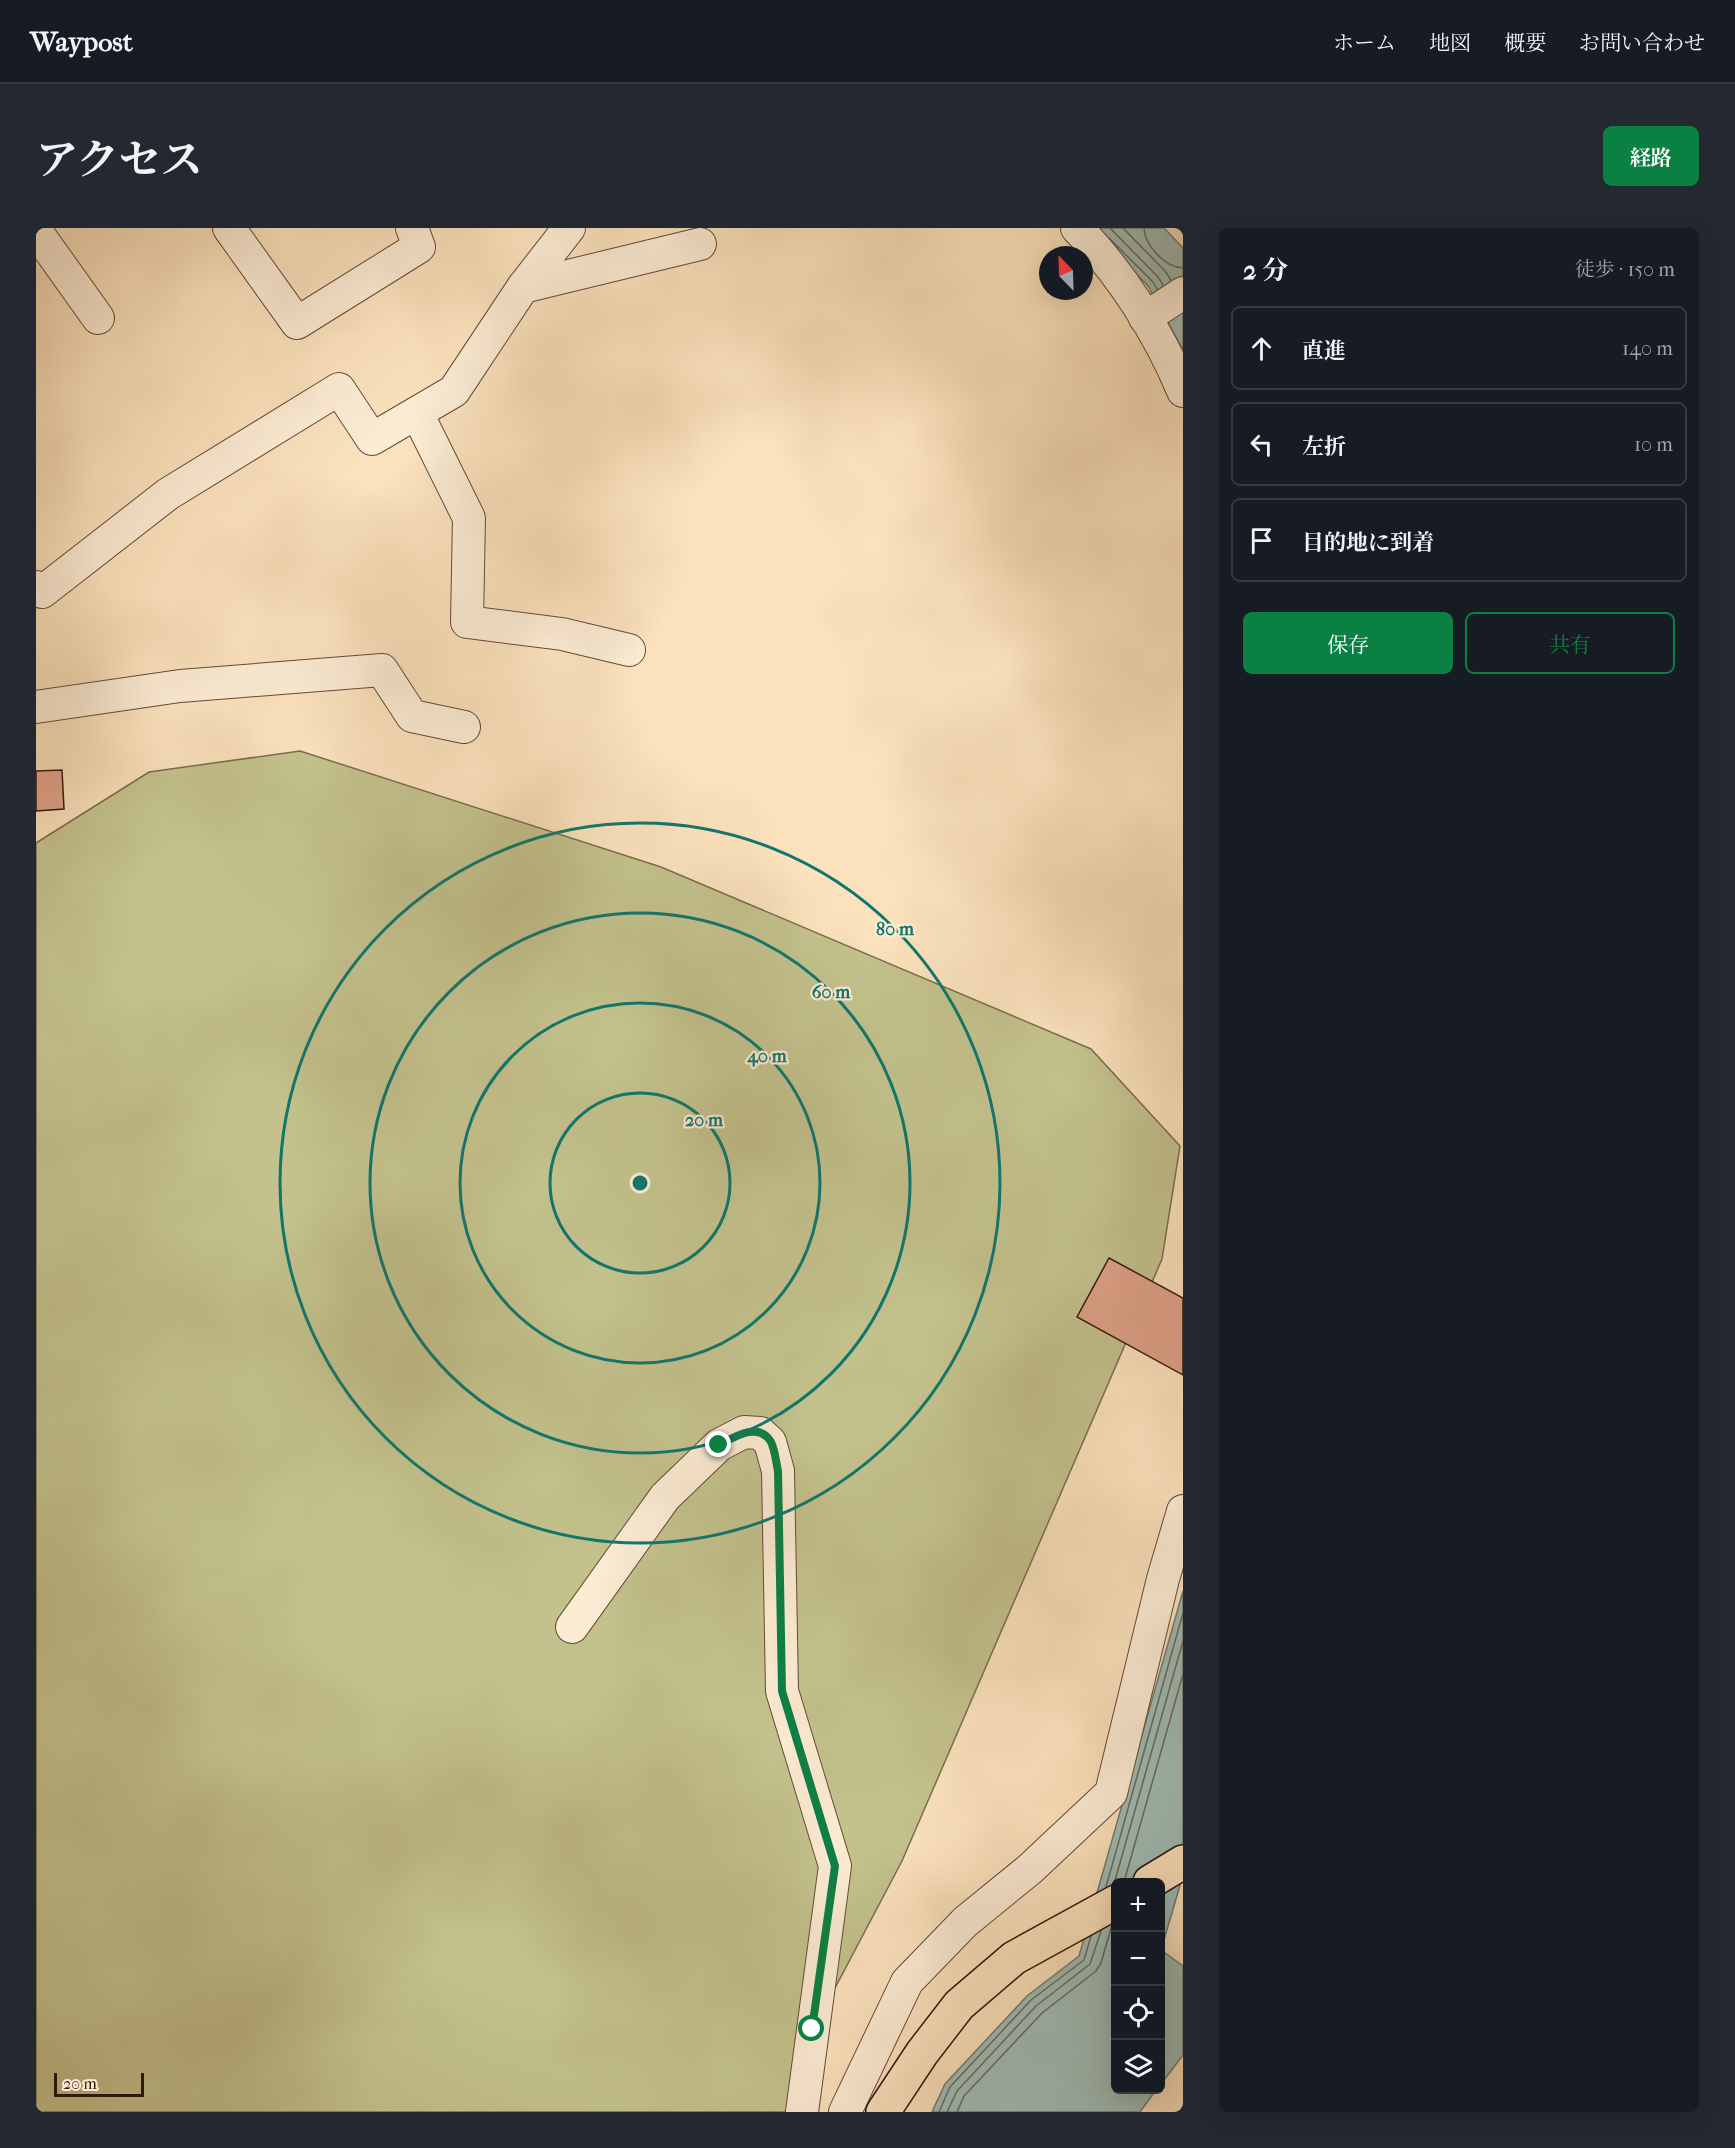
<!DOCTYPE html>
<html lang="ja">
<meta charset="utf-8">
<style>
:root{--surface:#171b24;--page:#242831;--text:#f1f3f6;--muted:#9ea1a6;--line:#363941;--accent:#0b8043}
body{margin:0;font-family:"IM FELL French Canon","Noto Serif JP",serif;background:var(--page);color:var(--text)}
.controls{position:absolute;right:18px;bottom:18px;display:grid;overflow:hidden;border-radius:9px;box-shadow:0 6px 24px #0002}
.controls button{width:54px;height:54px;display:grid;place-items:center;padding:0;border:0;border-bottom:2px solid var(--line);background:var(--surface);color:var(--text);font:30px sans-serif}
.compass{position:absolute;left:1003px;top:18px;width:54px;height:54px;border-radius:50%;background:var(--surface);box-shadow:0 6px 24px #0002;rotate:337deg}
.scale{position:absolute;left:18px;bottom:15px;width:90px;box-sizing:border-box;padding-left:6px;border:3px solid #31180c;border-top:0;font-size:16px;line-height:21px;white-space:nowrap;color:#31180c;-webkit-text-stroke:4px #fcecd4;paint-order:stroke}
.stop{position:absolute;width:18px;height:18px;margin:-14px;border:4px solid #0b8043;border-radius:50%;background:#fff}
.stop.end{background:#0b8043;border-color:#fff;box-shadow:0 2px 6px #0008}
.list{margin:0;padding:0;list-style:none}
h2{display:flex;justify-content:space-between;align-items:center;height:78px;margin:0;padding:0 24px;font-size:26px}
h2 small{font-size:20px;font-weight:400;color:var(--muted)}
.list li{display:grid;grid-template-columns:39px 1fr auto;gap:18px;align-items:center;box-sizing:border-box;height:84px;margin:0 12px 12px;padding:0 12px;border:2px solid var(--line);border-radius:9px}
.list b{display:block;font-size:22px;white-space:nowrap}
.list em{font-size:20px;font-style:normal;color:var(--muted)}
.actions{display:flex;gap:12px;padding:18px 24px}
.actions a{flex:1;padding:14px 0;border:2px solid var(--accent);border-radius:9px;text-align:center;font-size:21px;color:var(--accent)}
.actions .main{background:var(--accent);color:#fff}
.icon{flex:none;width:33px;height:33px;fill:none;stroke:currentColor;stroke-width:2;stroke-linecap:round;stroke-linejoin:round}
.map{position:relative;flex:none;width:1147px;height:1884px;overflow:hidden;border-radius:9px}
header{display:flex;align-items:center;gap:36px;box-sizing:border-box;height:84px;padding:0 30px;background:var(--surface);border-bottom:2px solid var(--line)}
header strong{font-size:28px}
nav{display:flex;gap:33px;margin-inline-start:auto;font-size:21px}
.intro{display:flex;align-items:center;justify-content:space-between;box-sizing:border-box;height:144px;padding:0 36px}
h1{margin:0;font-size:42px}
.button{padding:15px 27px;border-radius:9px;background:var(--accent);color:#fff;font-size:21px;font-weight:700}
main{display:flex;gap:36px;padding:0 36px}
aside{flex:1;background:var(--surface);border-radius:9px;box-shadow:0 6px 24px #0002}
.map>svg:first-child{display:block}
</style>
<header>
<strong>Waypost</strong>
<nav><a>ホーム</a><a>地図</a><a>概要</a><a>お問い合わせ</a></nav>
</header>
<div class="intro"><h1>アクセス</h1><a class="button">経路</a></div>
<main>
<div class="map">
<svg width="1147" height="1884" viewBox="0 0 1147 1884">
<rect width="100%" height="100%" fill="#fbe2bd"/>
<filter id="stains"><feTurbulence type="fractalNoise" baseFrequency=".00333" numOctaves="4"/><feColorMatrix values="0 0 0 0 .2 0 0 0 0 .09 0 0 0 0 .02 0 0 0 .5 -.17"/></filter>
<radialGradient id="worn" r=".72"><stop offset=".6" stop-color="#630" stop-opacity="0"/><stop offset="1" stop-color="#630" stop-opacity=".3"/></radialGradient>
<path fill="#c3c28d" stroke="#7a6d4c" stroke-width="1.5" d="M264 523 625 639 1055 821 1144 918 1126 1031 866 1633 770 1815 760 1884H0V615L113 544Z"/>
<g fill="#a0bdb7" stroke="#747b73" stroke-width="1.5">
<path d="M1055 0H1128L1147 20V122L1112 58Z"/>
<path d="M1147 1363V1647L1125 1722 1147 1738V1827L1125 1856 1124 1654H1080V1862H1120L1104 1884H896L909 1856 991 1768 1043 1728Z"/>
</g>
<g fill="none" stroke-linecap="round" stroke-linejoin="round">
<g stroke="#686a62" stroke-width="1.5">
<path d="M1074 0 1122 49 1127 57"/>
<path d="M1087 0 1129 43 1135 52"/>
<path d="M1108 0C1109 18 1129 39 1147 40"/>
<path d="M1073 10 1117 54 1121 61"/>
<path d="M1088 1654 1147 1446"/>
<path d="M1078 1656 1147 1413"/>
<path d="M1070 1659 1147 1385"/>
<path d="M903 1884 914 1859 995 1772 1048 1732 1055 1708"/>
<path d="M911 1884 921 1863 1000 1778 1054 1736 1065 1703"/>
<path d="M921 1884 928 1868 1006 1785 1060 1743 1065 1735 1076 1697"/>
</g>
</g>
<g fill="#e0a289" stroke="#31180c" stroke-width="1.5">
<path d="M26 542 28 581 0 583V543Z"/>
<path d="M1073 1030 1147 1070V1147L1041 1089Z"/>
</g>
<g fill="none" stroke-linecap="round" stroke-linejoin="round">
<defs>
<g id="minor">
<path d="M193 0 261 95 383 19 376 0"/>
<path d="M1041 0C1085 45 1123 105 1147 163"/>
<path d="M0 3 62 90"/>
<path d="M487 59 664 16"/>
<path d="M1109 90 1147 65"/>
<path d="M381 185 433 290 431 394 526 406 593 422"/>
<path d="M0 359 6 364 132 266 303 161 336 211 418 163 487 59 533 0"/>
<path d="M0 479 144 458 346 442 376 488 428 499"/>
<path d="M536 1399 629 1269 683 1217 708 1204 724 1205 734 1214 742 1243 746 1463 799 1638 766 1884"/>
<path d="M809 1884 871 1754 929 1694 994 1641 1075 1565 1127 1351 1147 1283"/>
</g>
<g id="major">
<path d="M1114 1654 1147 1634"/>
<path d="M847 1884 886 1825 923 1777 978 1730 1080 1674"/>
</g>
</defs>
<use href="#minor" stroke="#644a38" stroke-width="34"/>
<use href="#major" stroke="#31180c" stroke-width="36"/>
<use href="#minor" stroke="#fcecd4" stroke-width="32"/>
<use href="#major" stroke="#fbe2bd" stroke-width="33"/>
</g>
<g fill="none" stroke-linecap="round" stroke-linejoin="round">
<path stroke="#0b8043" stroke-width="8" d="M683 1217C698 1209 723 1193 735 1214 739 1222 740 1234 742 1243L746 1463 799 1638 776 1801"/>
</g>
<g fill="none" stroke="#0f766e" stroke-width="3">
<circle cx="604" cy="955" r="90"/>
<circle cx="604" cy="955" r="180"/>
<circle cx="604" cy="955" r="270"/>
<circle cx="604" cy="955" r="360"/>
</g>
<circle cx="604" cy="955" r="9" fill="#0f766e" stroke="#fcecd4" stroke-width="3"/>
<g font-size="18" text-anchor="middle" font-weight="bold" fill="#0f766e" stroke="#fcecd4" stroke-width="4.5" stroke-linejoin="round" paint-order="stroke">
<text x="859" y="707">80 m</text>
<text x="795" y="770">60 m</text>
<text x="731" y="834">40 m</text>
<text x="668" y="898">20 m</text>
</g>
<rect width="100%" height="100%" filter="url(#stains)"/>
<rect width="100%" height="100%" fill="url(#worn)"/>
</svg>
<div class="controls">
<button>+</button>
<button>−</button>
<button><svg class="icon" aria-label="locate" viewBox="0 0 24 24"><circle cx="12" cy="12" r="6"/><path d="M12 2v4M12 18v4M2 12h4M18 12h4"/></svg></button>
<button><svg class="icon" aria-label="layers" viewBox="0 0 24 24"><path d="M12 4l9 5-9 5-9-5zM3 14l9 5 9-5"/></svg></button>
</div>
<svg class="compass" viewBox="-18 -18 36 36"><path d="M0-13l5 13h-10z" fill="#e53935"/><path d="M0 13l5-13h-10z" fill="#9ea1a6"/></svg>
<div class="scale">20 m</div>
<div class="stop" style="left:776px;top:1801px"></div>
<div class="stop end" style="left:683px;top:1217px"></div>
</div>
<aside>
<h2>2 分<small>徒歩 · 150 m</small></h2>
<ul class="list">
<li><svg class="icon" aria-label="ahead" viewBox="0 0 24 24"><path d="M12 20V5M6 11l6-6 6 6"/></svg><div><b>直進</b></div><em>140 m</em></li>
<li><svg class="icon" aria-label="left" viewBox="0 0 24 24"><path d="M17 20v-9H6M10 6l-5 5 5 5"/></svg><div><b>左折</b></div><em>10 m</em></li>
<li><svg class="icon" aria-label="arrive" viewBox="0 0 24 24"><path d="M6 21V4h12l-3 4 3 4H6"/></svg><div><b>目的地に到着</b></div></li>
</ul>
<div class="actions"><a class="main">保存</a><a>共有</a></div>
</aside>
</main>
